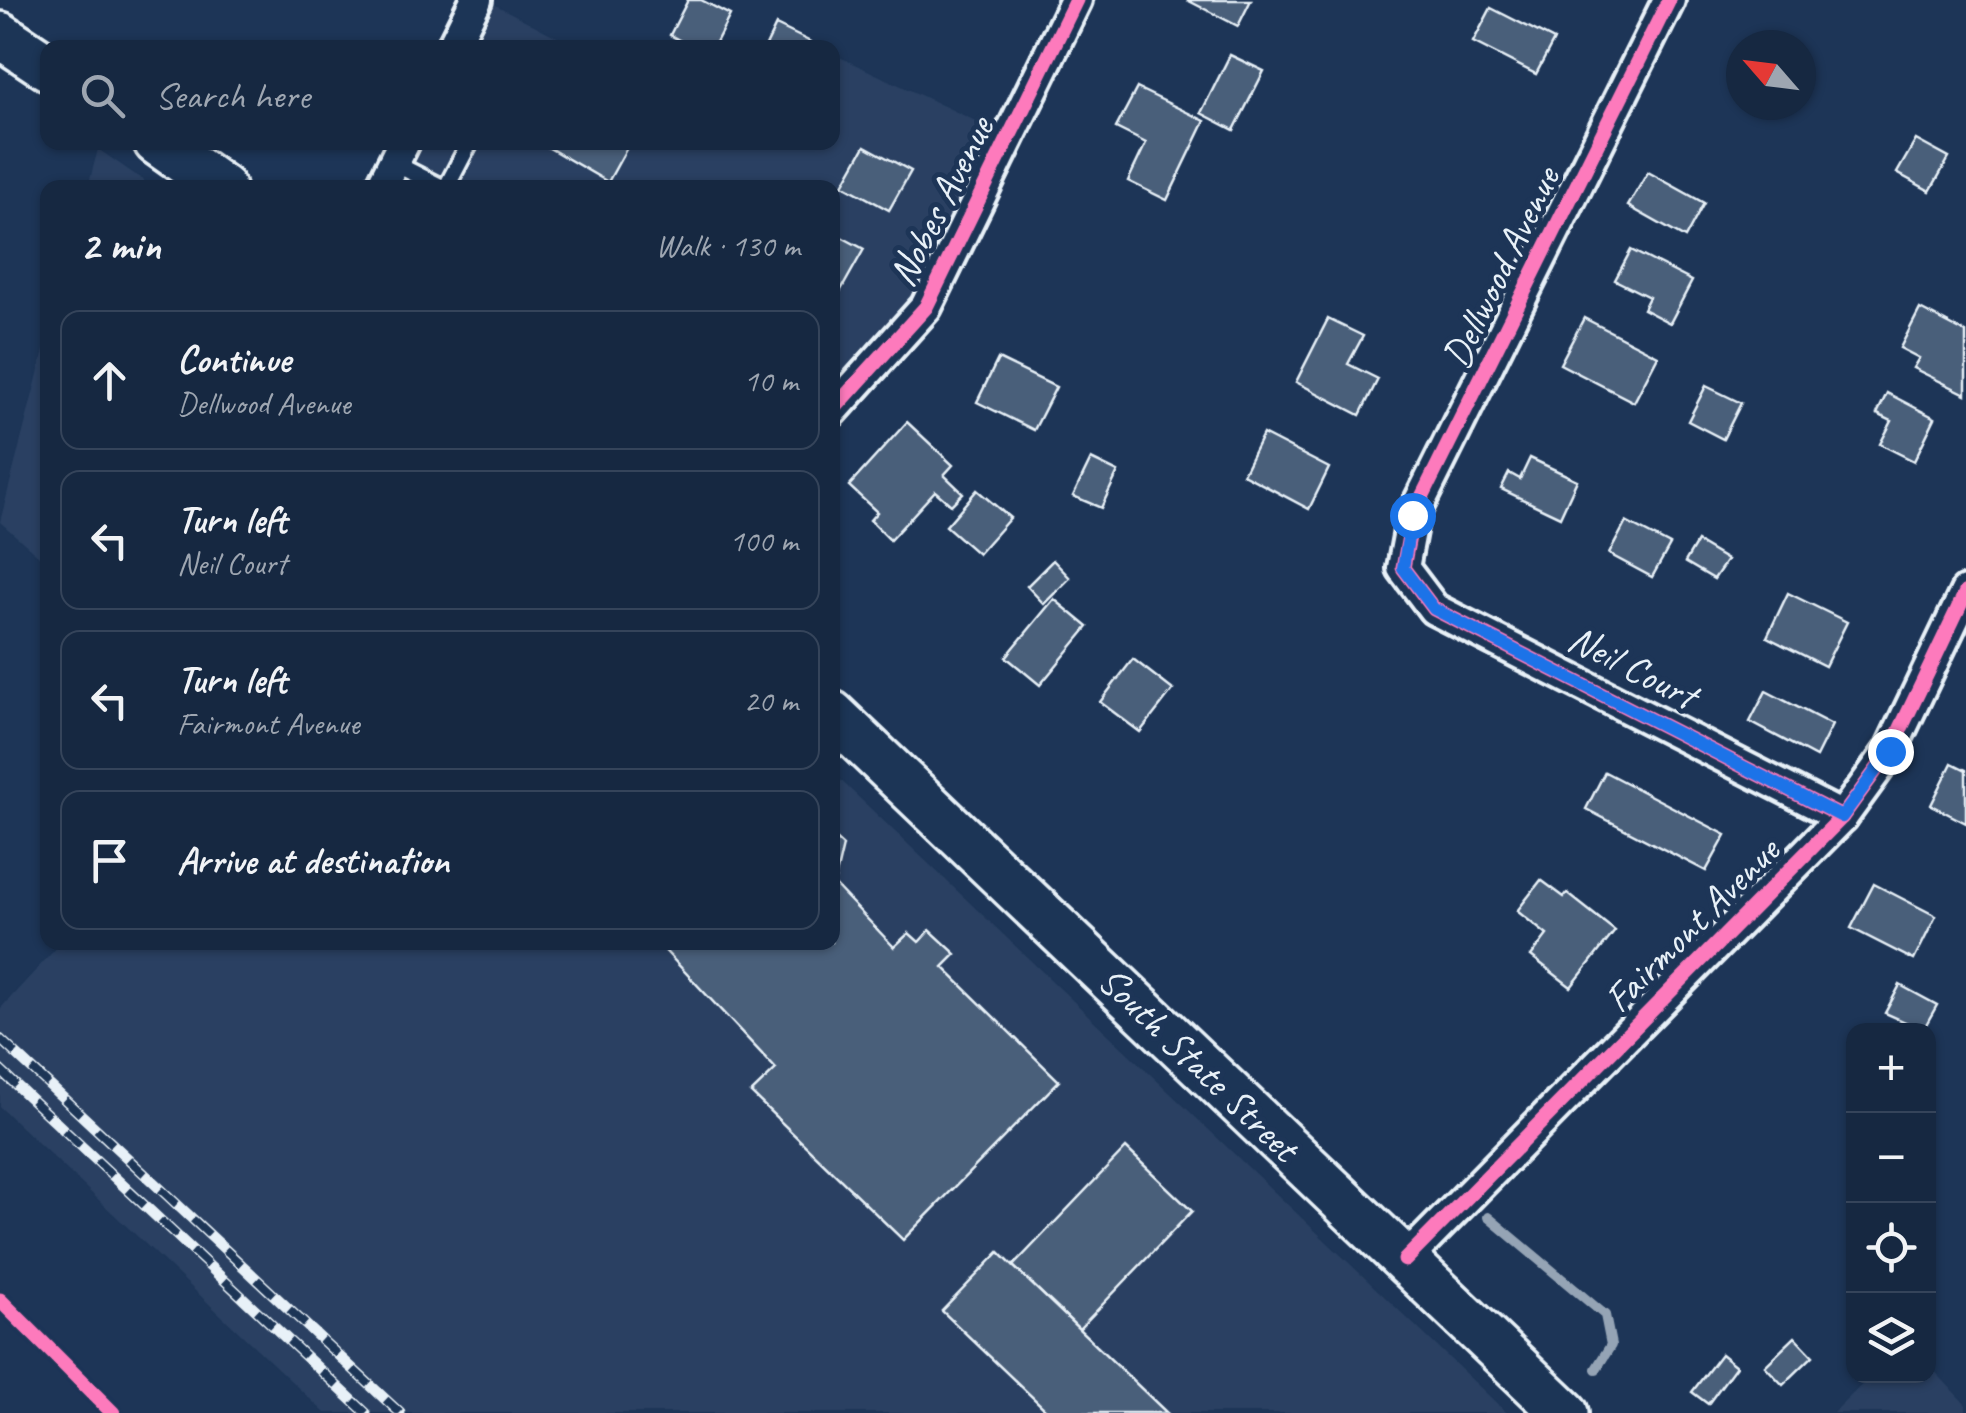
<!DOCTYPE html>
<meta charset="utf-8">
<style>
:root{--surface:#162841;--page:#1f3048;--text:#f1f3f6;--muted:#9ea6b1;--line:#35445a}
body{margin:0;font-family:Caveat,sans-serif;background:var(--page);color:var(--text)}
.controls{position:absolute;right:30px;bottom:30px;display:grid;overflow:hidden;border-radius:20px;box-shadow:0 2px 8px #0004}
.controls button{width:90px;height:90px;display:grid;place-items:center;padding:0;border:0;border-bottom:2px solid var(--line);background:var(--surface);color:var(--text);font:50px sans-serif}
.compass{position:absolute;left:1726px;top:30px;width:90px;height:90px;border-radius:50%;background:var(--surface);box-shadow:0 2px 8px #0004;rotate:298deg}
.stop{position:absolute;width:30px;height:30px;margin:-22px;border:8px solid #1a73e8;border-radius:50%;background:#fff}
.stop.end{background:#1a73e8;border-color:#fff;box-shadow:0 2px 10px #0008}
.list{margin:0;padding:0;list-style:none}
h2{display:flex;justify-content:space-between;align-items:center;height:130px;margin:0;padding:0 40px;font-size:42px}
h2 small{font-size:32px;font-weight:400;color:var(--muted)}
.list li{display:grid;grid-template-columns:65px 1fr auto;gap:30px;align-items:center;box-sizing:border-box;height:140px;margin:0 20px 20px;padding:0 20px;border:2px solid var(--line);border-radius:20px}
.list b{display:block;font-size:38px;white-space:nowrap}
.list p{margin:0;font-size:32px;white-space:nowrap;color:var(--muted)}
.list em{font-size:32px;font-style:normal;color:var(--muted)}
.icon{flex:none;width:55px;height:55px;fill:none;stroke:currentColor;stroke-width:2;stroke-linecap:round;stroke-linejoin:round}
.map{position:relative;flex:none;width:1966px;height:1413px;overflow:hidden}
.search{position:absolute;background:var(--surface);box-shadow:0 2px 8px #0004;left:40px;top:40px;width:800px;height:110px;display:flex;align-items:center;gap:25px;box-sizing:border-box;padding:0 35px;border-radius:20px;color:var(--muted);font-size:38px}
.panel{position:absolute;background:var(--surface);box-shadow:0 2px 8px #0004;left:40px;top:180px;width:800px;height:770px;border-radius:20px}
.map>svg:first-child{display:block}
</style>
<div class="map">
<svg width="1966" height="1413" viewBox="0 0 1966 1413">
<rect width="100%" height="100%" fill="#1d3557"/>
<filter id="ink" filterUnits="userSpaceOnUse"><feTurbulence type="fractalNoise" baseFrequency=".01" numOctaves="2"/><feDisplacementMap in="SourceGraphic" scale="20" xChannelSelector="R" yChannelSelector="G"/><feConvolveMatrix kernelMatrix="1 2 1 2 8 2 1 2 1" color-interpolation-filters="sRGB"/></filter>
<g filter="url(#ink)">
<g fill="#2a4162">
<path d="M486 0 576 47 443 48Z"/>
<path d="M833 54 1001 133 919 304 833 401 832 188H373L395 143 832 142Z"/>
<path d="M98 149 153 187H88Z"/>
<path d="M47 339V563L0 522Z"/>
<path d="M833 773 1507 1413H325L0 1107V1009L61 943 832 942Z"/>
<path d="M1929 1365 1966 1405V1413H1833L1871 1376H1928Z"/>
</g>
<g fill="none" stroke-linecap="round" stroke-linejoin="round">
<path stroke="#95a4b5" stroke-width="10" d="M1488 1217 1605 1315 1611 1345 1596 1369"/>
</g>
<g fill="#495e7a" stroke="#e8f1f8" stroke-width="2.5">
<path d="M688 0H701L730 15 713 48H694L670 35Z"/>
<path d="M1187 0H1251L1238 26Z"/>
<path d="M1491 8 1554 40 1536 74 1473 42Z"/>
<path d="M776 25 823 48H765Z"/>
<path d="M1230 55 1264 71 1234 130 1201 113Z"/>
<path d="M1137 88 1205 121 1167 200 1128 181 1146 143 1116 128Z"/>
<path d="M1916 140 1949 158 1930 191 1897 173Z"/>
<path d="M539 142H630L608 182Z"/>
<path d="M865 146 911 171 889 210 843 185Z"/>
<path d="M1648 172 1704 203 1685 238 1628 206Z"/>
<path d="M832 232 864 249 832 306Z"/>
<path d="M1631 250 1692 281 1670 323 1643 309 1649 297 1615 280Z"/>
<path d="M1920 309 1966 333V394L1913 368 1919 358 1900 348Z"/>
<path d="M1584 318 1658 356 1634 402 1560 364Z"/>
<path d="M1328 319 1363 336 1348 364 1378 379 1360 415 1296 382Z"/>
<path d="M998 359 1056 387 1034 430 977 402Z"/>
<path d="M1706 386 1741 403 1723 439 1688 421Z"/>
<path d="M1887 393 1935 418 1914 461 1880 444 1892 421 1877 414Z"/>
<path d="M907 422 953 465 944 475 963 493 951 505 935 491 890 540 870 520 877 512 849 486Z"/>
<path d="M1263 434 1329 468 1309 509 1243 474Z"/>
<path d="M1530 458 1577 480 1560 517 1501 489 1509 473 1520 479Z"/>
<path d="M1091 459 1118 472 1101 508 1073 496Z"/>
<path d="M977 490 1010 518 978 554 946 526Z"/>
<path d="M1626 522 1670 545 1652 577 1609 554Z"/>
<path d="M1697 542 1727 560 1714 579 1685 562Z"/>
<path d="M1053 560 1070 578 1044 604 1027 586Z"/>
<path d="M1788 593 1847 622 1825 666 1767 637Z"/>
<path d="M1054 599 1088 627 1040 685 1006 657Z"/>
<path d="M1133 659 1173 690 1140 732 1100 702Z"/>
<path d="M1766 691 1832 725 1816 757 1750 722Z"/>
<path d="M1952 763 1966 770V823L1931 805Z"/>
<path d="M1605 772 1726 835 1706 871 1586 809Z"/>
<path d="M832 836 843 846 834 884 894 947 909 933 919 942 930 930 956 954 943 967 1059 1081 903 1240 751 1093 776 1069 657 942H832Z"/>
<path d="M1541 880 1564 897 1567 893 1615 931 1571 987 1531 956 1547 935 1517 911Z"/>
<path d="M1874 884 1936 916 1914 960 1851 928Z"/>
<path d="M1900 985 1937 1005 1923 1030 1885 1013Z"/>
<path d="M1126 1148 1192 1211 1079 1329 1013 1266Z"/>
<path d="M999 1252 1013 1266 1167 1413H1049L942 1311Z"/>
<path d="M1795 1337 1813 1356 1783 1385 1765 1366Z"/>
<path d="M1721 1354 1736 1366 1708 1404 1692 1392Z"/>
</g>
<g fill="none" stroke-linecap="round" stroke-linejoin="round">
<defs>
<g id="service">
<path d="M394 163 443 188"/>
<path d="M446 188 470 142"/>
</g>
<g id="minor">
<path d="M1669 0 1413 515 1403 568 1434 609 1842 817"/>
<path d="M452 48 476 0"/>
<path d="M381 188 404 142"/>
<path d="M832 411 926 307 1076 0"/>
<path d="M1405 1260 1842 817 1890 751 1966 592"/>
</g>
<g id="primary">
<path d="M0 35 48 67"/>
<path d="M157 142 222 188"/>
<path d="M832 714 1565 1413"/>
</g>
</defs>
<use href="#service" stroke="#e8f1f8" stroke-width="22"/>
<use href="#minor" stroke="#e8f1f8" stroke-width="38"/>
<use href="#primary" stroke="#e8f1f8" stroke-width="52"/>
<use href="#service" stroke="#1d3557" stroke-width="15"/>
<use href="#minor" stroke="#1d3557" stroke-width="30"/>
<use href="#primary" stroke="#1d3557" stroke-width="45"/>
<defs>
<g id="rail">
<path d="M0 1039 400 1413"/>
<path d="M0 1070 366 1413"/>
</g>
</defs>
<use href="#rail" stroke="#e8f1f8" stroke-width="11"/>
<use href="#rail" stroke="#1d3557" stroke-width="8" stroke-dasharray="22" stroke-linecap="butt"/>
<defs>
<g id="cycleway">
<path d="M1669 0 1413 515 1403 568 1434 609 1842 817"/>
<path d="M832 411 926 307 1076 0"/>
<path d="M1405 1260 1842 817 1890 751 1966 592"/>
<path d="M0 1300 113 1413"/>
</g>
</defs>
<use href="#cycleway" stroke="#1d3557" stroke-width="21"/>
<use href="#cycleway" stroke="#fd7abc" stroke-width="15"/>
</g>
</g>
<g fill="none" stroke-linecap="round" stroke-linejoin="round" filter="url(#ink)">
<path stroke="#1a73e8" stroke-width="12" d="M1412 515 1403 568 1434 609 1842 817 1890 751"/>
</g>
<g text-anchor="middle" stroke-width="10" stroke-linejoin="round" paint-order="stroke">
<g font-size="40" fill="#e8f1f8" stroke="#1d3557">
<text transform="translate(940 201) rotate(-63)" y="14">Nobes Avenue</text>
<text transform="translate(1500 267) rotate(-64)" y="14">Dellwood Avenue</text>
<text transform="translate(1633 666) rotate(27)" y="14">Neil Court</text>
<text transform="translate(1691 924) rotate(-45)" y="14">Fairmont Avenue</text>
<text transform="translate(1199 1063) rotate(44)" y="14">South State Street</text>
</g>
</g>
</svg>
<div class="controls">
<button>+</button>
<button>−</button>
<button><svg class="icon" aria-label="locate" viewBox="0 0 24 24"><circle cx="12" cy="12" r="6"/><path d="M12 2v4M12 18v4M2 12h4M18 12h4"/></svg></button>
<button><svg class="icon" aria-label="layers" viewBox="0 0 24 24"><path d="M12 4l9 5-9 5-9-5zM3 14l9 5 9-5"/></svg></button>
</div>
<svg class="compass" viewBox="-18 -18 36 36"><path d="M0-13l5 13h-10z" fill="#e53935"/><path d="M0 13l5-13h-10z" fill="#9ea6b1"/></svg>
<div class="stop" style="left:1412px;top:515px"></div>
<div class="stop end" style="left:1890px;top:751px"></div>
<div class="search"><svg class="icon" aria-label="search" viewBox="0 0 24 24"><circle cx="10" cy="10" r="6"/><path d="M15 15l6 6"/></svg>Search here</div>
<section class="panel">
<h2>2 min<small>Walk · 130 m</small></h2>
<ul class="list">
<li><svg class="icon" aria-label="ahead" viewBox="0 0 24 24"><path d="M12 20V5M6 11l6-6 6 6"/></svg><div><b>Continue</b><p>Dellwood Avenue</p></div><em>10 m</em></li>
<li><svg class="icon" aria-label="left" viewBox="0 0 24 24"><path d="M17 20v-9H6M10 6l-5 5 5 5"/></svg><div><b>Turn left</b><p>Neil Court</p></div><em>100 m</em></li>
<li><svg class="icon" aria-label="left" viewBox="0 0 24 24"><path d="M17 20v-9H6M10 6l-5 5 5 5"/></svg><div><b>Turn left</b><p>Fairmont Avenue</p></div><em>20 m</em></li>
<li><svg class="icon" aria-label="arrive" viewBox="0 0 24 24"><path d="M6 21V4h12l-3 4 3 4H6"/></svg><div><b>Arrive at destination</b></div></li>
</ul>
</section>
</div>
